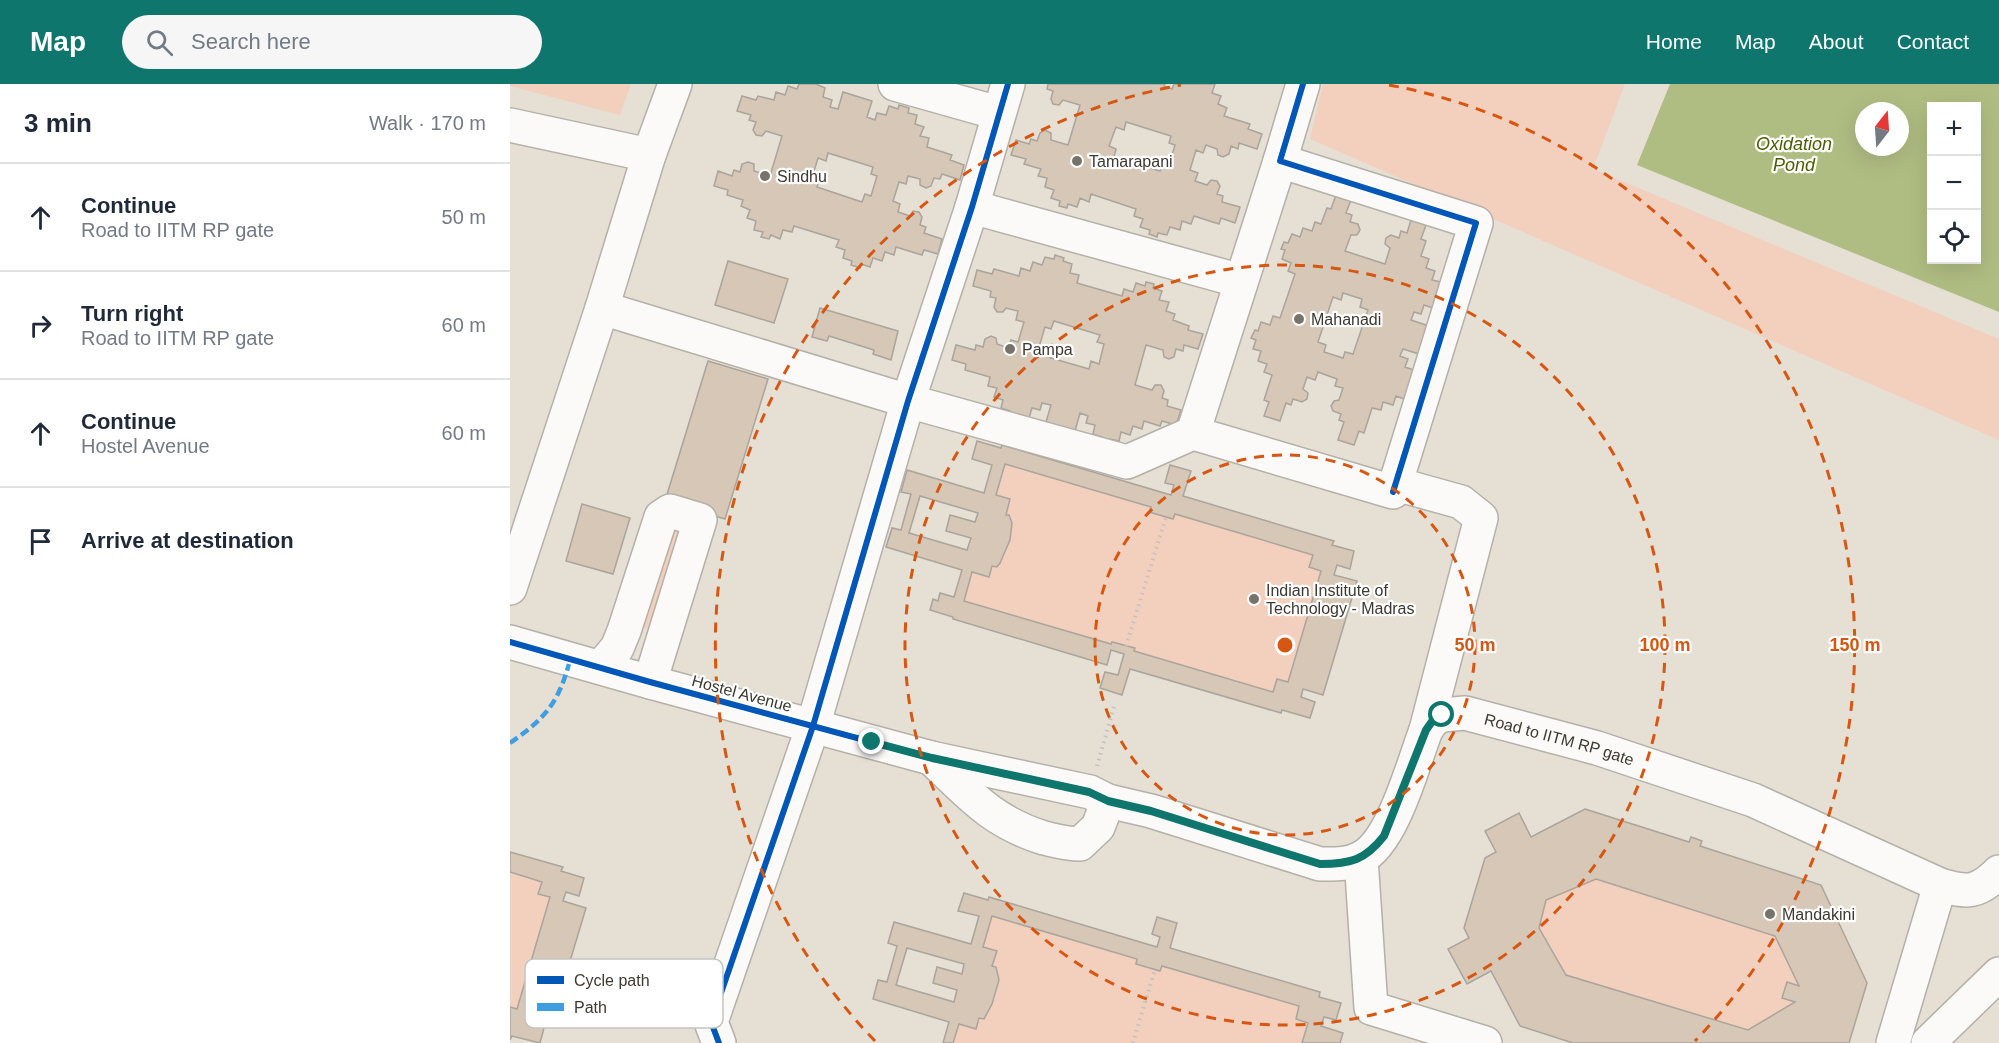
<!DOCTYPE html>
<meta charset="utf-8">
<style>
:root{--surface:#fff;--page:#f6f6f7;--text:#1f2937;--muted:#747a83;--line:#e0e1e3;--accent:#0f766e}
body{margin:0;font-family:Helvetica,sans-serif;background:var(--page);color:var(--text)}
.controls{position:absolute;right:18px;top:18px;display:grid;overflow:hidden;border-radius:0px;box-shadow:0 6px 24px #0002}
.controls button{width:54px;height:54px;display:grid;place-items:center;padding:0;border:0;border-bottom:2px solid var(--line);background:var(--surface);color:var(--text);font:30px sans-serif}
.compass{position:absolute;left:1345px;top:18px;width:54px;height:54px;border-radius:50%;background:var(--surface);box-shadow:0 6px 24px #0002;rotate:17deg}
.stop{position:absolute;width:18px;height:18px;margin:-14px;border:4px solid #0f766e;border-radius:50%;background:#fff}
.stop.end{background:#0f766e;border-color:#fff;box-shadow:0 2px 6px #0008}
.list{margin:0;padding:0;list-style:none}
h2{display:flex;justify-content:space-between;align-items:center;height:78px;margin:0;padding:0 24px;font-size:26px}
h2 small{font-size:20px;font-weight:400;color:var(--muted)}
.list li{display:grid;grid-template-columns:39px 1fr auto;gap:18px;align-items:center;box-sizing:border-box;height:108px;padding:0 24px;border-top:2px solid var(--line)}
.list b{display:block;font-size:22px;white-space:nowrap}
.list p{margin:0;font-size:20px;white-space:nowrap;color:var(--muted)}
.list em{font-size:20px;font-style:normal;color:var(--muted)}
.icon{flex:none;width:33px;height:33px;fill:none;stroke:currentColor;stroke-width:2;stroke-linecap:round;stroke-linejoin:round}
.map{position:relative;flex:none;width:1489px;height:959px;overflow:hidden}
header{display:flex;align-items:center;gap:36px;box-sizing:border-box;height:84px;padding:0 30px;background:var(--accent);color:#fff}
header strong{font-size:28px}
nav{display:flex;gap:33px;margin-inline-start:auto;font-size:21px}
.search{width:420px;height:54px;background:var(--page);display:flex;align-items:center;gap:15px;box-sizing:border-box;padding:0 21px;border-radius:33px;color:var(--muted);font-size:22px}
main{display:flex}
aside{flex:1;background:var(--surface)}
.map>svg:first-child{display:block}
</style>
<header>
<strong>Map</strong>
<div class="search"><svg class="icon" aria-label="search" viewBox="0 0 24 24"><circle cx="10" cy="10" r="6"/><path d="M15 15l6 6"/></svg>Search here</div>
<nav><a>Home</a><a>Map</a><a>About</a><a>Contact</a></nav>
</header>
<main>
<aside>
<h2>3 min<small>Walk · 170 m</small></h2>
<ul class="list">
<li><svg class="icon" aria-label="ahead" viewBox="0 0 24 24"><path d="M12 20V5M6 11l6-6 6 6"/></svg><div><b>Continue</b><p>Road to IITM RP gate</p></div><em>50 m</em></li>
<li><svg class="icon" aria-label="right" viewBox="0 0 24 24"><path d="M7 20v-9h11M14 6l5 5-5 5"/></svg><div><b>Turn right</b><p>Road to IITM RP gate</p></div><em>60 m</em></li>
<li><svg class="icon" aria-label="ahead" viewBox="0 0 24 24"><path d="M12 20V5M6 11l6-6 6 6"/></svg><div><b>Continue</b><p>Hostel Avenue</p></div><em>60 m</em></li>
<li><svg class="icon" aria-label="arrive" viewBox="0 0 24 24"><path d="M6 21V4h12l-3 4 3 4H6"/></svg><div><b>Arrive at destination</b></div></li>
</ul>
</aside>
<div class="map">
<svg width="1489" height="959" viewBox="0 0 1489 959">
<rect width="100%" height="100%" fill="#e5dfd4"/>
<g fill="#f2d0bd">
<path d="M0 0H121L110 31 0 2Z"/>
<path d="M813 0H1115L1083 85 1489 255V356L800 55Z"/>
<path d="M495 380 641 423 640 428 663 435 665 430 803 471 799 483 811 487 778 598 763 608 624 567V564L603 558 601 560 454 517 462 488 479 493 482 482 487 483C499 469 504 449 500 431H496L500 415 486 411Z"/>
<path d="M175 439 141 545 134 543 125 536 155 440Z"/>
<path d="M0 788 32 798 28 810 40 813 7 925 0 923Z"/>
<path d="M1086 795 1265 852 1289 902 1285 918 1238 946 1056 891 1029 844 1036 816Z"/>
<path d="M482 832 627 875 626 880 650 887 652 882 789 922 798 939 792 959H443L449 940 466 945 469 934 474 935C484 919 492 902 486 883L482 882 487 867 473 863Z"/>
</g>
<path fill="#b0bd82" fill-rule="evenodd" d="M1160 0H1489V228L1127 81ZM1422 22H1466V176H1422ZM1354 27H1390V63H1354Z"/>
<g fill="#d6c7b6" stroke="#aaa49c" stroke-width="1.5" fill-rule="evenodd">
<path d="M289 0H306L315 4 313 13 322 16 320 23 328 25 333 8 362 17 357 33 365 36 367 29 376 31 379 22 388 25 389 21 399 24 398 29 407 31 405 40 414 43 410 52 419 54 417 63 442 71 440 76 454 81 450 96 432 90 430 95 424 94 421 102 416 104 410 101V95L398 92 396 100 389 98 383 117 390 120 388 128 400 132 403 127 409 128 412 133 410 141 416 143 414 149 432 155 428 170 414 166 412 171 386 163 384 171 375 168 372 177 363 174 360 183 351 180 350 184 341 181 342 177 333 174 335 166 326 163 329 156 284 142 282 148 273 146 270 155 261 151 259 155 251 153 253 148 244 146 246 137 237 134 240 126 231 122 233 116 217 111 218 106 204 102 208 87 222 92 224 86 230 88 232 80 238 78 244 80V87L260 92 272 52 256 47 252 52 246 51 243 46 246 38 239 36 241 31 227 27 232 12 246 16 248 12 264 16 266 8 275 11 278 2 287 5ZM318 69 363 83 361 90 367 92 361 112 355 110 352 118 307 103 309 96 302 94 308 74 316 77Z"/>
<path d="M538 0H655L654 2 662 5 664 0H705L702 9 711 12 708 20 717 24 714 32 740 40 738 45 752 50 747 65 729 59 728 65 721 62 719 70 713 73 708 71 707 65 696 61 693 69 686 66 680 86 688 89 685 97 697 101 701 96 707 97 710 102 707 110 713 112 712 118 730 123 725 139 711 134 709 140 684 132 681 140 672 137 670 146 660 143 657 151 648 149 647 153 639 150 640 146 630 143 633 135 624 132 626 125 581 110 579 118 570 114 567 123 558 120 557 124 549 122 550 117 541 114 544 106 535 103 537 94 528 92 531 85 514 80 516 75 501 71 506 56 519 60 521 55 527 57 530 49 535 46 541 49V56L558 61 570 21 553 16 549 21 543 20 541 15 543 7 537 5ZM616 38 661 52 659 59 665 61 659 81 653 79 650 87 604 73 606 65 599 62 606 43 614 46Z"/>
<path d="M826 111 841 116 836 129 842 131 840 138 848 140 850 146 847 151H841L835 167 875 180 880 164 875 160 876 154 881 151 889 154 891 147 897 149 901 136 916 141 911 155 916 157 911 172 919 175 916 184 925 187 922 196 931 198 923 224 914 221 911 230 904 228 901 236 919 242 909 270 893 265 890 272 898 275 895 283 904 286 902 307 897 306 894 315 886 312 883 321 873 318 871 326 862 324 854 349 849 347 844 361 828 356 834 338 829 336 831 330 823 327 821 322 824 317 829 316 833 304 825 302 827 295 808 288 805 296 797 293 793 305 798 309 797 315 792 318 783 315 781 321 776 319 770 337 754 332 759 318 754 316 762 291 754 288 757 280 748 277 751 267 743 265 746 256 741 254 745 246 748 247 751 238 760 241 763 232 770 234 785 190 778 187 781 179 772 175 775 166 771 165 774 158 778 159 782 150 790 153 793 144 802 147 805 138 811 140 817 124 821 125ZM833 209 852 215 850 223 858 226 843 270 835 268 833 274 814 268 816 261 808 258 823 213 831 216Z"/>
<path d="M545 171 554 174 553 177 562 180 560 189 569 191 567 199 612 212 614 205 623 208 626 199 635 202 636 198 644 200 643 204 652 207 649 216 659 218 656 227 665 230 663 236 679 242 678 246 693 250 688 265 674 261 673 267 666 265 664 273 659 275 654 273 653 266 636 261 625 301 642 306 645 301H651L654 307 652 314 658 316 657 322 671 326 666 341 652 337 650 342 634 337 632 345 623 342 620 351 611 348 609 357 600 355 598 359 591 357 592 353 583 350 585 341 576 339 578 332 570 329 565 347 536 338 541 321 532 319 530 326 522 324 519 334 510 331 508 335 498 332 500 327 491 324 493 316 484 313 487 304 478 302 480 293 455 286 456 280 442 276 446 261 465 266 466 261 473 263 475 255 481 252 486 254 487 260 498 264 501 256 508 258 514 238 506 236 508 227 496 224 493 228H487L484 223 486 214 480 213 481 207 463 202 467 186 482 190 484 185 509 192 511 184 520 187 523 178 532 181 535 173 544 175ZM544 237 590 251 587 258 594 260 589 280 581 277 579 285 534 272 535 265 529 263 535 243 541 245Z"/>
<path d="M218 177 278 195 264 239 205 221Z"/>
<path d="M310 224 388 247 381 276 363 270 364 266 319 252 317 257 302 253Z"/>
<path d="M198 277 258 295 215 435 155 417Z"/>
<path d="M467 357 491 364 492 361 661 411 664 401 655 399 660 381 681 387 673 412 824 457 822 461 844 467 840 485 827 481 824 491 847 497 813 611 793 605 791 613 805 618 800 634 772 626 771 629 620 585 612 611 590 604 595 588 608 591 614 570 601 566 597 581 443 535V533L420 526 423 515 428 517 430 509 444 513 452 486 376 463 382 444 391 446 401 410 391 408 397 386 474 409 482 381 462 375ZM495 380 641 423 639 428 663 435 665 430 803 471 799 483 811 487 778 598 767 595 763 608 624 567 625 564 602 558 601 560 454 517 462 488 479 493 482 482 487 483 490 479 500 456 502 439 499 431H496L500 415 486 411ZM410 412 468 429 465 438 440 431 436 447 461 454 457 466 399 449Z"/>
<path d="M72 420 120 434 103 490 56 477Z"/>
<path d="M1075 725 1179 758 1181 753 1192 757 1190 762 1311 801 1357 899 1339 959H1063L1010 942 981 887 957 900 938 865 959 854 954 844 975 774 986 768 975 747 1009 729 1021 753ZM1086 795 1265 852 1289 902 1277 898 1272 914 1285 918 1238 946 1056 891 1029 844 1036 816Z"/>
<path d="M0 768 53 783 51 787 74 794 69 812 56 808 53 817 76 824 42 937 23 932 20 940 34 944 30 959 2 952 0 956V923L7 925 40 813 28 810 32 798 0 788Z"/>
<path d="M454 809 478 816 479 813 647 863 650 853 642 850 647 833 667 839 660 864 810 908 809 913 831 919 826 936 814 933 811 942 833 949 830 959H792L798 939 786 935 789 922 652 882 650 887 626 880 627 875 482 832 473 863 487 867 482 882 486 883 489 896 482 920 474 935 469 934 466 945 449 940 443 959H433L439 938 363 915 368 896 377 898 387 862 378 859 384 838 461 860 469 832 448 827ZM397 864 454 880 452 890 427 883 423 899 447 906 444 918 386 901Z"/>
</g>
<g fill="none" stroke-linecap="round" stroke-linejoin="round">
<defs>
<g id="minor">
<path d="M385 0 488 29"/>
<path d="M0 41 139 71"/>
<path d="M462 123 731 197"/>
<path d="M92 224 398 317 617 378 683 349 883 408 966 139 770 77 793 0"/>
<path d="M683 349 770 77"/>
<path d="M886 400 951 418 971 434 916 646"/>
<path d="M0 504 92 224 139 71 165 0"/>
<path id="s1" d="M0 558 140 598 421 674 580 708 598 717 641 727 810 780C824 780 838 781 851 774 883 758 903 680 916 646L923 636 932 631 955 629 1087 664 1243 716 1430 801C1458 809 1468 809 1489 788"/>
<path d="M91 583 107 564 114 547 151 433 160 427 190 436 140 598"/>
<path d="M421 674C459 710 482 738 534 754 547 757 557 760 570 760L588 743 598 717"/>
<path d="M851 774 861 924 975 959"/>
<path d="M209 959 201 938 303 642 398 317 462 123 498 0"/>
<path d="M1383 959 1430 801"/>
<path d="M1418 959 1489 890"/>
</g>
</defs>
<use href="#minor" stroke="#b5b0a8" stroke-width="36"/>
<g stroke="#c4c2be" stroke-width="4" stroke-dasharray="1.5 4.5" stroke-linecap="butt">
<path d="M616 562 656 433"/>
<path d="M587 682 605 619"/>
<path d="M623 959 645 885"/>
</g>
<use href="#minor" stroke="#fbfaf9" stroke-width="33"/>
<path stroke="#3f9ee1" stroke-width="4.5" stroke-dasharray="9 4.5" stroke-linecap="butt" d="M0 659C36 634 49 618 60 576"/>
<defs>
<g id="cycleway">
<path d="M793 0 770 77 966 139 883 408"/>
<path d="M0 558 140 598 421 674 580 708 598 717"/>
<path d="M209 959 201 938 303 642 398 317 462 123 498 0"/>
</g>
</defs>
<use href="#cycleway" stroke="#fff" stroke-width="10"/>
<use href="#cycleway" stroke="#0057b8" stroke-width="6"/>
</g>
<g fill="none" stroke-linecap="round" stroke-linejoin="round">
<path stroke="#0f766e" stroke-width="8" d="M362 658 422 674 579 708 598 717 641 727 810 780C841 780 855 776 874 752L916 646 923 636 932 631"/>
</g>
<g fill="none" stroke="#d75610" stroke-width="3" stroke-dasharray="10 8">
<circle cx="775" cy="561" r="190"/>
<circle cx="775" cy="561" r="380"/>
<path d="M365 957A570 570 0 0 1 671 1M879 1A570 570 0 0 1 1185 957"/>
</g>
<g fill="#78736a" stroke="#fff" stroke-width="2">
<circle cx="567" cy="77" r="6"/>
<circle cx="255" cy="92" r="6"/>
<circle cx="789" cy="235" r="6"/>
<circle cx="500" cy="265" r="6"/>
<circle cx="744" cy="515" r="6"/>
<circle cx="1260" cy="830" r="6"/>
</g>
<g text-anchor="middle" stroke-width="4.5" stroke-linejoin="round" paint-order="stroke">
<g font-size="16" fill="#3d3931" stroke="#fff" text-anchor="start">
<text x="579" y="83">Tamarapani</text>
<text x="267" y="98">Sindhu</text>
<text x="801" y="241">Mahanadi</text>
<text x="512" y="271">Pampa</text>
<text x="756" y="512">Indian Institute of<tspan x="756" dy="18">Technology - Madras</tspan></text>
<text x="1272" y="836">Mandakini</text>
</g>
<g font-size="16" fill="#3d3931" stroke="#fff">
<text transform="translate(232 609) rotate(15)" y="6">Hostel Avenue</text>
<text dy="6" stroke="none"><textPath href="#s1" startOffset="1172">Road to IITM RP gate</textPath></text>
</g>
<g font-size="18" font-style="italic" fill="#4c5e00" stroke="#fff">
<text x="1284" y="66">Oxidation<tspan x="1284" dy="21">Pond</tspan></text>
</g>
</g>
<rect x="15" y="875" width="198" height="69" rx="9" fill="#fff" stroke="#c5c4c1" stroke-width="1.5"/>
<rect x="27" y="892" width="27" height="8" fill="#0057b8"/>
<rect x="27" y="919" width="27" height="8" fill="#3f9ee1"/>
<g font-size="16" fill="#3d3931">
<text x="64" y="902">Cycle path</text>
<text x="64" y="929">Path</text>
</g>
<circle cx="775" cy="561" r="9" fill="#d75610" stroke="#fff" stroke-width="3"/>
<g font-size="18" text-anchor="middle" font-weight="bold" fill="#d75610" stroke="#fff" stroke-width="4.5" stroke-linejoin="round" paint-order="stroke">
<text x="965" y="567">50 m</text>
<text x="1155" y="567">100 m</text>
<text x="1345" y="567">150 m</text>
</g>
</svg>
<div class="controls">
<button>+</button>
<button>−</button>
<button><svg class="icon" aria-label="locate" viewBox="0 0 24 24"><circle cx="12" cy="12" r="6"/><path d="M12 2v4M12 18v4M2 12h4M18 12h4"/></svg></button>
</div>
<svg class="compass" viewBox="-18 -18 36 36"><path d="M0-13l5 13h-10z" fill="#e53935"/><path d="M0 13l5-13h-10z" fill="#747a83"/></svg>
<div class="stop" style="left:932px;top:631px"></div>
<div class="stop end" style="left:362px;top:658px"></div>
</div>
</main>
